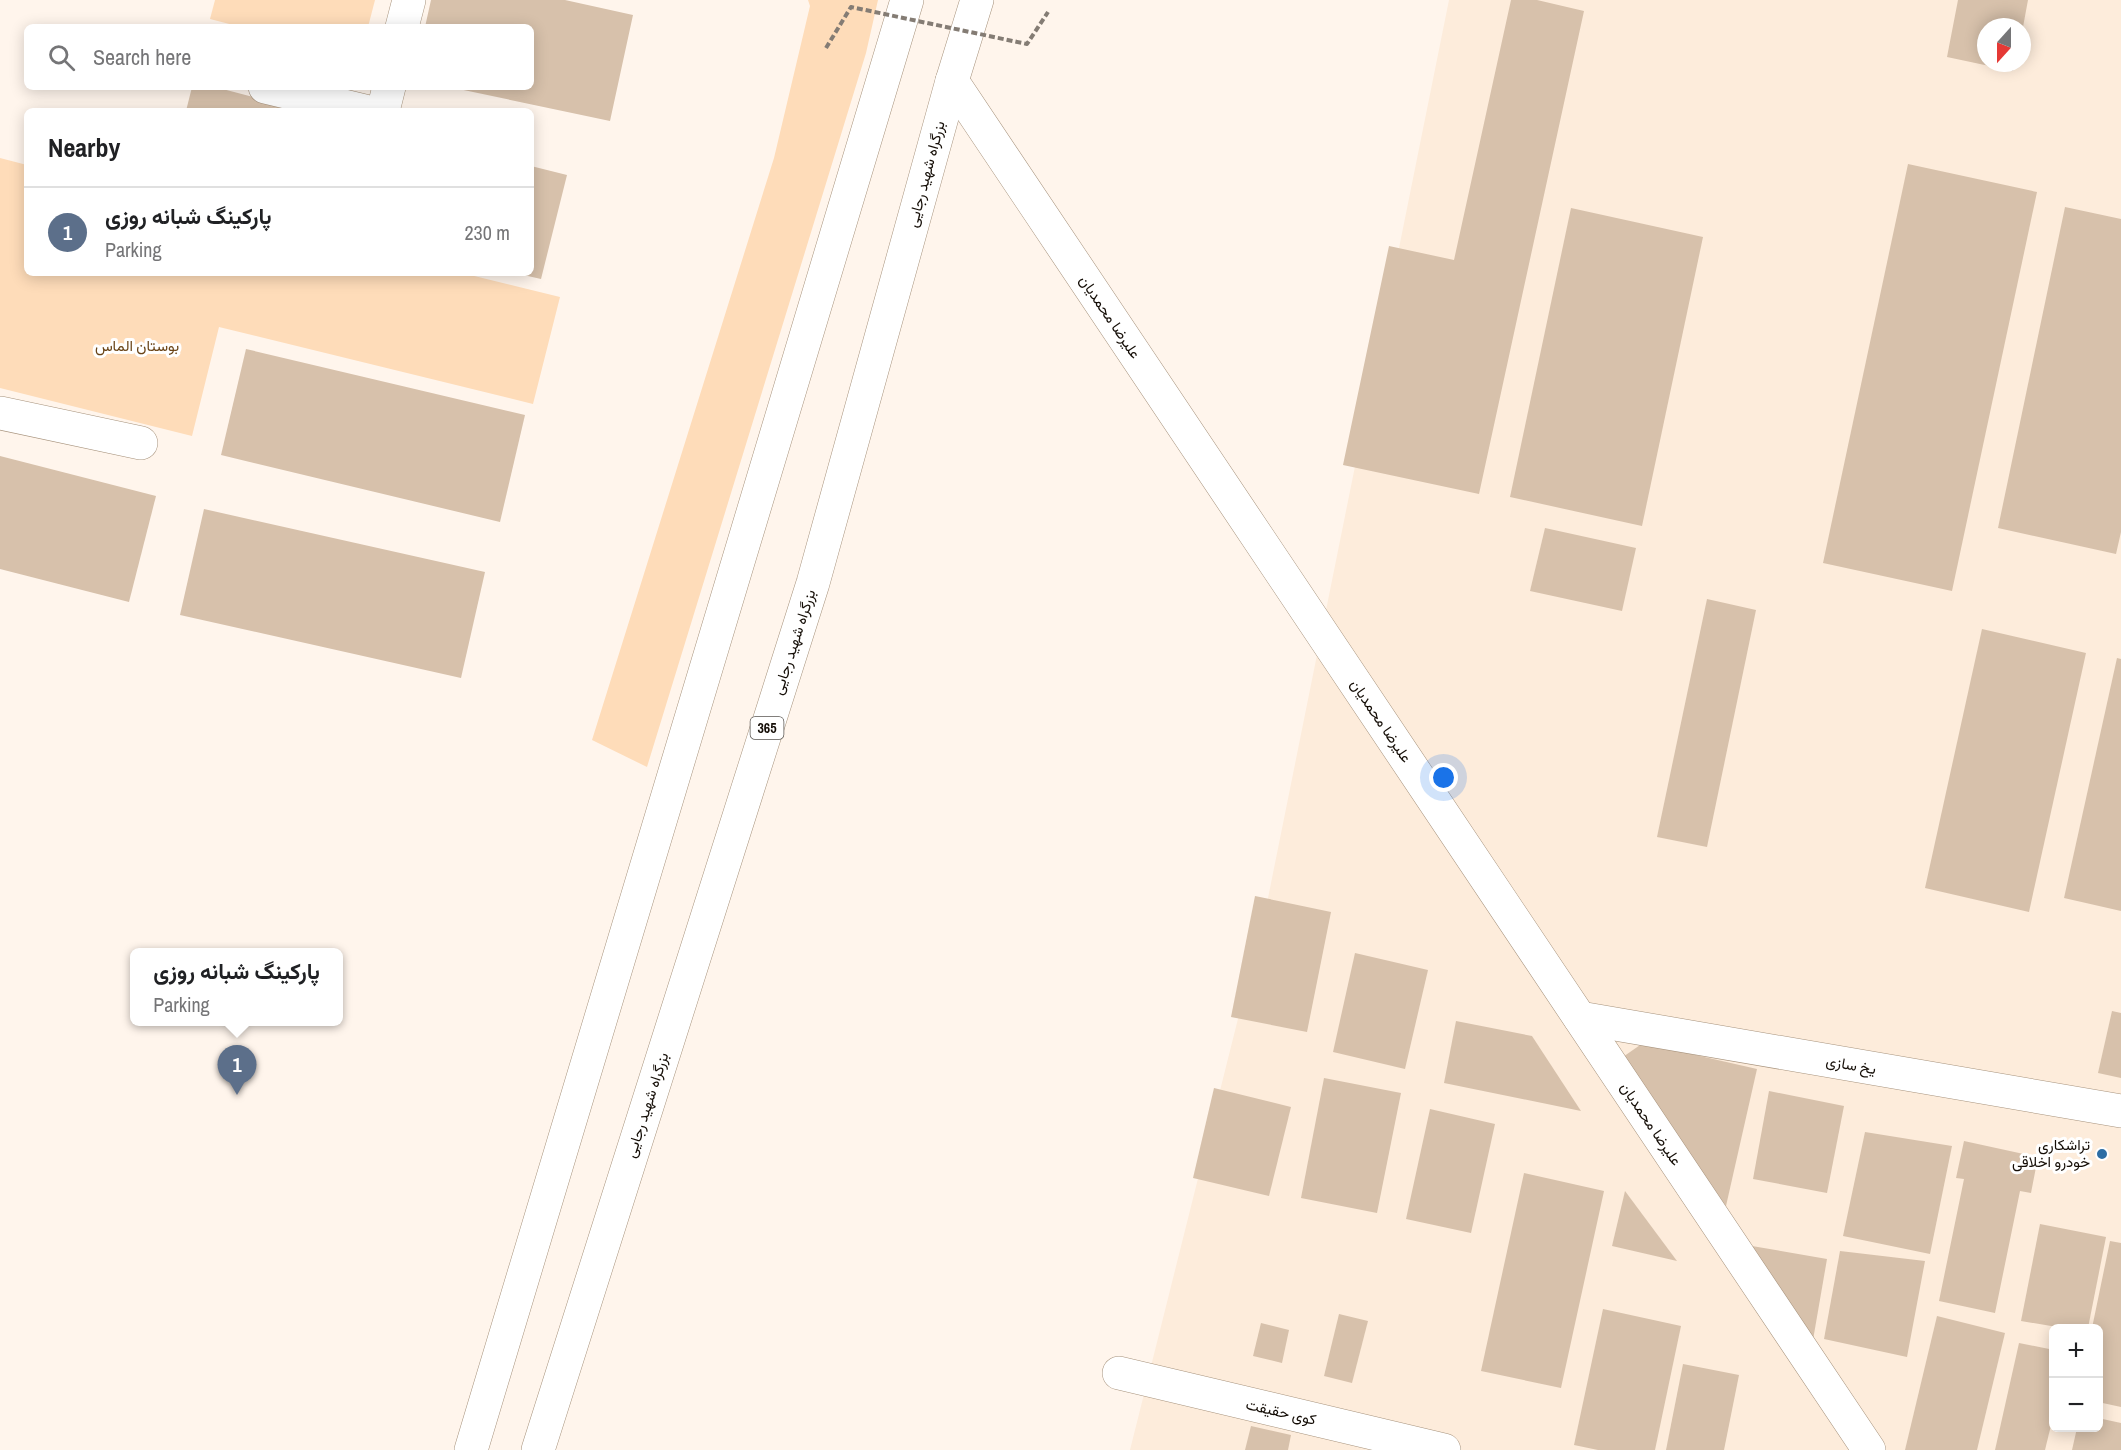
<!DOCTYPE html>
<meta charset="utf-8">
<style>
:root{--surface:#fff;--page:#f6f6f6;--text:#202124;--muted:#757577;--line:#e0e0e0;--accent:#2d6da4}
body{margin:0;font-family:"Archivo Narrow",Vazirmatn,sans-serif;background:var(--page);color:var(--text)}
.controls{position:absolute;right:18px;bottom:18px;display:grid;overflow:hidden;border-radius:9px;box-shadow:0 3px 15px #0003}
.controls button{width:54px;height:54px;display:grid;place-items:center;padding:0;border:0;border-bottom:2px solid var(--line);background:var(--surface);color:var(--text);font:30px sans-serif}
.compass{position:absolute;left:1977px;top:18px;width:54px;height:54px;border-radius:50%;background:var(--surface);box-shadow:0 3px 15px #0003;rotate:201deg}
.you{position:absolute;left:1444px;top:778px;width:21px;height:21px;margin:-15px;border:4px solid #fff;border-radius:50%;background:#1a73e8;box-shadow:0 0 0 9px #1a73e833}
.badge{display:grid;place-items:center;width:39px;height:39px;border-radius:50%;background:var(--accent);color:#fff;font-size:20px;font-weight:700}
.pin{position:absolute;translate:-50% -50px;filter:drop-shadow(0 2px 3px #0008)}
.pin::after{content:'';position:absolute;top:32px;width:21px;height:18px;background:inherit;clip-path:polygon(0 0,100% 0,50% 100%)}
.popup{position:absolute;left:130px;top:948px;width:213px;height:78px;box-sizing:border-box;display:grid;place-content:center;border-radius:9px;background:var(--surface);filter:drop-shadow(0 2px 4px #0005);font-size:20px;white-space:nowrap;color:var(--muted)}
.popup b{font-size:22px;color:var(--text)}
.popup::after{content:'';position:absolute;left:50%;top:100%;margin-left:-12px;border:12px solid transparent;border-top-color:var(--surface)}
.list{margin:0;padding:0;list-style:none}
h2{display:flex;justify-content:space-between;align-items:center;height:78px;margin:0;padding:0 24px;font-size:26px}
h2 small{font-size:20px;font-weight:400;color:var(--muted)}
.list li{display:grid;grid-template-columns:39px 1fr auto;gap:18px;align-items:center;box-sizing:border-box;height:90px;padding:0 24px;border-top:2px solid var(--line)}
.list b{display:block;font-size:22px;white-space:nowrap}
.list p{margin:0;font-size:20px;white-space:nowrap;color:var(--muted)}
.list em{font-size:20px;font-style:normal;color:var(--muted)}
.icon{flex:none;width:33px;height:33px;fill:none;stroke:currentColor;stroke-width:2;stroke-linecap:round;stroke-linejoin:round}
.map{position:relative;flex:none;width:2121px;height:1450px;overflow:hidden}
.search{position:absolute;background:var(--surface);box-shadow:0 3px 15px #0003;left:24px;top:24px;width:510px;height:66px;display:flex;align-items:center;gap:15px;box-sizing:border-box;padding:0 21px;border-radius:9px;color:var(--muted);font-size:22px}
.panel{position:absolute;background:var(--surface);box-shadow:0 3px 15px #0003;left:24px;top:108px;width:510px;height:168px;border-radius:9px}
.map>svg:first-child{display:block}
</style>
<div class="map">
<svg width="2121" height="1450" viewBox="0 0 2121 1450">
<rect width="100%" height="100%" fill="#fff5ec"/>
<path fill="#fdecdb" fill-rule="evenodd" d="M1449 0H2121V1450H1130L1267 903ZM1986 27H2022V63H1986ZM2054 1328H2098V1428H2054Z"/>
<g fill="#fedcb9">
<path d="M215 0H375L368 27H241L210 19Z"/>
<path d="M808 0H878L866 53 647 767 592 740 774 158 810 6Z"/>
<path d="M0 158 27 165V273H462L560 297 533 404 219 327 192 436 0 388Z"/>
</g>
<g fill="#d7c1ab">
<path d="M431 0H565L633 15 610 121 454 88 531 87V27H425Z"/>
<path d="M1511 0H1537L1584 11 1479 494 1343 465 1389 246 1454 260Z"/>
<path d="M1958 0H2028L2023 27H1986V63H2015L2013 71 1947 57Z"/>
<path d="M192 87H215L307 111H186Z"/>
<path d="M1908 164 2037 192 1952 591 1823 563Z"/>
<path d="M531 166 567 175 541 279 519 274 531 273Z"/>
<path d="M2065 207 2121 219V532L2116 554 1998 528Z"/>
<path d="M1571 208 1703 237 1642 526 1510 497Z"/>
<path d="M246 349 525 415 500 522 221 455Z"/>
<path d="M0 456 156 496 129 602 0 569Z"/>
<path d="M204 509 485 572 461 678 180 615Z"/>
<path d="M1545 528 1636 548 1622 611 1530 591Z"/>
<path d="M1707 599 1756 610 1707 847 1657 837Z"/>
<path d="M1982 629 2086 653 2029 912 1925 888Z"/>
<path d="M2117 658 2121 659V911L2064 898Z"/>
<path d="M1255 896 1331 912 1307 1032 1231 1017Z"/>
<path d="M1355 953 1428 970 1405 1069 1333 1052Z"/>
<path d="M2112 1011 2121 1013V1078L2098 1073Z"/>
<path d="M1456 1021 1532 1036 1581 1111 1444 1083Z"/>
<path d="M1643 1043 1757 1069 1726 1206 1620 1059Z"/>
<path d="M1324 1078 1401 1093 1377 1213 1301 1198Z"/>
<path d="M1214 1088 1291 1107 1269 1196 1193 1178Z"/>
<path d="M1769 1091 1844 1106 1827 1193 1753 1179Z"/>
<path d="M1430 1109 1495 1124 1471 1233 1406 1219Z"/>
<path d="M1865 1132 1952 1146 1930 1254 1843 1236Z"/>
<path d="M1964 1141 2038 1157 2031 1193 2020 1191 1995 1313 1939 1301 1964 1179 1956 1178Z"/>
<path d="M1524 1173 1604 1191 1561 1388 1481 1371Z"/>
<path d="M1625 1191 1677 1261 1612 1246Z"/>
<path d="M2040 1224 2106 1237 2088 1328H2063L2021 1321Z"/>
<path d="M2110 1241 2121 1243V1407L2098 1402V1328H2092Z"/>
<path d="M1752 1246 1827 1259 1813 1340Z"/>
<path d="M1840 1251 1925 1261 1907 1357 1824 1339Z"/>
<path d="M1603 1309 1681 1326 1655 1450H1598L1574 1445Z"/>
<path d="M1339 1314 1368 1321 1352 1383 1324 1376Z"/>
<path d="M1937 1316 2005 1333 1977 1450H1905Z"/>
<path d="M1261 1323 1289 1330 1282 1363 1253 1356Z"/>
<path d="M2019 1343 2054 1350V1413L2045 1450H1995Z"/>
<path d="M1683 1364 1739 1375 1724 1450H1666Z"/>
<path d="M2098 1418 2121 1423V1450H2072L2077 1428H2098Z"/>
<path d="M1251 1426 1291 1435 1288 1450H1245Z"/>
</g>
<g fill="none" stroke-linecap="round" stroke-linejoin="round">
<defs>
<g id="minor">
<path d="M402 27 409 0"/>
<path d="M952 81 1869 1450"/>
<path d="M265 87 365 111"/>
<path d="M383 111 389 87"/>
<path d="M0 413 141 443"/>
<path d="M1580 1018 2121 1111"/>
<path d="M1119 1373 1444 1450"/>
</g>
<g id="highway">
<path d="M471 1450 907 0"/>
<path d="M538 1450 813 583 952 81 977 0"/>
</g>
</defs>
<use href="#minor" stroke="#a7937d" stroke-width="34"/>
<use href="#highway" stroke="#a7937d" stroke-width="34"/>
<use href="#minor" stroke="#fff" stroke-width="33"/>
<use href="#highway" stroke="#fff" stroke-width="33"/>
<path stroke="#847c74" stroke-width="4" stroke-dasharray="6 3" stroke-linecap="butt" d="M826 48 851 7 1027 44 1048 12"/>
</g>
<circle fill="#2d6da4" stroke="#fff" stroke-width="2" cx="2102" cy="1154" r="6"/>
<g text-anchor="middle" stroke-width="6" stroke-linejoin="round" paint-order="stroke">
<rect fill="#fff" stroke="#5a5651" stroke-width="1.5" x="750.5" y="717" width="33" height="22" rx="4.5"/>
<g font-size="14" font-weight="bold" fill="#140d06">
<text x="767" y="733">365</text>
</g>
<g font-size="15" fill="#140d06" stroke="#fff">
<text transform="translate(926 174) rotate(-75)" y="5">بزرگراه شهید رجایی</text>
<text transform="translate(1110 317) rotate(56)" y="5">علیرضا محمدیان</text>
<text transform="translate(794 642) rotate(-72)" y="5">بزرگراه شهید رجایی</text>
<text transform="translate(1381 721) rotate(56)" y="5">علیرضا محمدیان</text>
<text transform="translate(1851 1065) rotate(10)" y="5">یخ سازی</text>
<text transform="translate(647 1105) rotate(-72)" y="5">بزرگراه شهید رجایی</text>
<text transform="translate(1651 1124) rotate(56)" y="5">علیرضا محمدیان</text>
<text transform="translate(1281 1412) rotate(13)" y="5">کوی حقیقت</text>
</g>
<g font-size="15" fill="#6a4416" stroke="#fff">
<text x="137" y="351">بوستان الماس</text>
</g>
<g font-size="15" fill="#140d06" stroke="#fff" text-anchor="end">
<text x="2090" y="1150">تراشکاری<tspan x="2090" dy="17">خودرو اخلاقی</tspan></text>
</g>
</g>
</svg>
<div class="controls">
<button>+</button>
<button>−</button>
</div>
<svg class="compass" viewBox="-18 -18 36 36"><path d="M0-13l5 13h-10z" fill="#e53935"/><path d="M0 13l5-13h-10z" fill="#757577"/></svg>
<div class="you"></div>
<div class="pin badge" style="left:237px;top:1095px;background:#5c6f8a">1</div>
<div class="popup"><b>پارکینگ شبانه روزی</b>Parking</div>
<div class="search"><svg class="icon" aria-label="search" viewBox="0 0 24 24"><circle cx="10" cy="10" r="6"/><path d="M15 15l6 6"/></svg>Search here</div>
<section class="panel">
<h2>Nearby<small></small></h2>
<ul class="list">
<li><span class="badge" style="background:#5c6f8a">1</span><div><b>پارکینگ شبانه روزی</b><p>Parking</p></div><em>230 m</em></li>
</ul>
</section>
</div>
